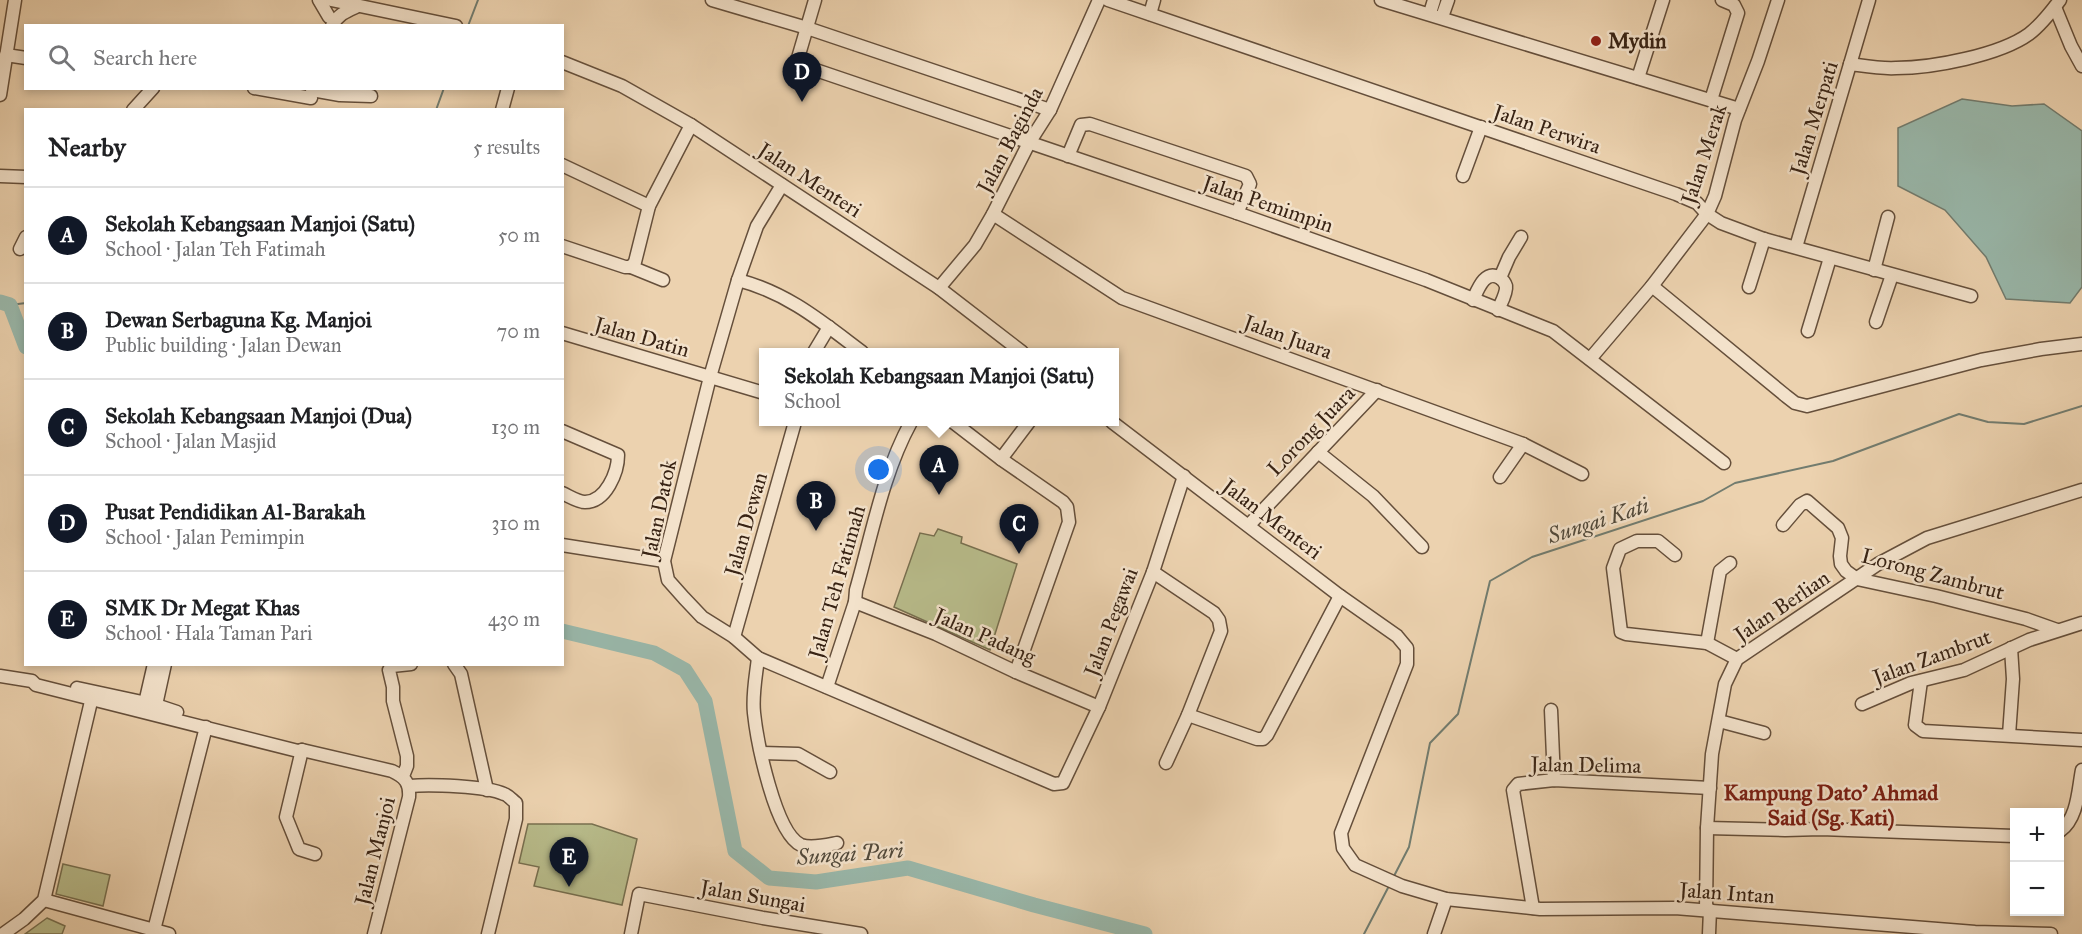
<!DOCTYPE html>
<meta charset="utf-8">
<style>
:root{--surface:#fff;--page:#f2f2f2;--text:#202124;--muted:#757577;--line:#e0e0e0;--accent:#111827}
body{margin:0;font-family:"IM FELL Great Primer",serif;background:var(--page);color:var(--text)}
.controls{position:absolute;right:18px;bottom:18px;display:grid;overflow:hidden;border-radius:0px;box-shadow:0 3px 9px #0003}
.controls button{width:54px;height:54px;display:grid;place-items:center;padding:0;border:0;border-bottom:2px solid var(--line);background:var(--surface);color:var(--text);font:30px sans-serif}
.you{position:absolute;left:879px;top:470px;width:21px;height:21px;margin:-15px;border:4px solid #fff;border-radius:50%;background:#1a73e8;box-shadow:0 0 0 9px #1a73e833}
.badge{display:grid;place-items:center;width:39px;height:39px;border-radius:50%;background:var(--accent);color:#fff;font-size:20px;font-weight:700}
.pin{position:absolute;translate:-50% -50px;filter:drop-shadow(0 2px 3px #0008)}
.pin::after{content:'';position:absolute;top:32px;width:21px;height:18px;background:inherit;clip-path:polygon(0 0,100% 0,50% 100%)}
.popup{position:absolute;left:759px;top:348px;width:360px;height:78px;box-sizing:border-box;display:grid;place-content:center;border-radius:0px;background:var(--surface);filter:drop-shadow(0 2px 4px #0005);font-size:20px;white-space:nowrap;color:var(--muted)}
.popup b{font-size:22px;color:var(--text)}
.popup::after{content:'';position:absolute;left:50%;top:100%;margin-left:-12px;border:12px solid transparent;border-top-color:var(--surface)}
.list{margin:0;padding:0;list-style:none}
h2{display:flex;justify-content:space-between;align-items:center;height:78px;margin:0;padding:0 24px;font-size:26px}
h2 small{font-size:20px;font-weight:400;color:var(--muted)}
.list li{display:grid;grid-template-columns:39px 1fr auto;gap:18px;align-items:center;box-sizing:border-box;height:96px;padding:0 24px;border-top:2px solid var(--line)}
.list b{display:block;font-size:22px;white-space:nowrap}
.list p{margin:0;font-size:20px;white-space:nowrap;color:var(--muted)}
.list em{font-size:20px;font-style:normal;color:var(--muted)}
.icon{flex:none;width:33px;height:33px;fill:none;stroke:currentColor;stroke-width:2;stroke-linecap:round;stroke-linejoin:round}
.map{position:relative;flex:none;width:2082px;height:934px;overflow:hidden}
.search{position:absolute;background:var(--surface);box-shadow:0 3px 9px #0003;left:24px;top:24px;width:540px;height:66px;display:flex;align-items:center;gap:15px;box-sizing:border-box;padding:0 21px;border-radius:0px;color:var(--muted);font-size:22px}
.panel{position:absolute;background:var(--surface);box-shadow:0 3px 9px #0003;left:24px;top:108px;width:540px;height:558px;border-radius:0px}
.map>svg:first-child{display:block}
</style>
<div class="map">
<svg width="2082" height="934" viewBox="0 0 2082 934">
<rect width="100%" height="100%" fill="#ecd2af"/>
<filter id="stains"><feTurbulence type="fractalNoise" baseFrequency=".00333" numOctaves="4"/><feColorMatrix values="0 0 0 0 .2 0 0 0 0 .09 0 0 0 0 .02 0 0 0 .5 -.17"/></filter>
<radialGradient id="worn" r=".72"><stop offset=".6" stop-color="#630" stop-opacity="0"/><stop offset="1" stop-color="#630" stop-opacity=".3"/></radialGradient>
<g fill="#b8bc8b" stroke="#787050" stroke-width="1.5">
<path d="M938 529 962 537 961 543 1017 564 990 650 894 607 920 533 934 536Z"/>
<path d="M528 824H592L637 839 622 905 534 886 539 867 519 863Z"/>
<path d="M63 864 110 875 103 906 56 894Z"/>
<path d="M47 918 65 926 62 934H25Z"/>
</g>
<path fill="#99b8ab" stroke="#727c6f" stroke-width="1.5" d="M1962 99 2012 106 2044 104 2082 131V287L2070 303 2006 299 1986 257 1945 210 1898 186V128Z"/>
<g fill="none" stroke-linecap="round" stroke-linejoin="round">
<g stroke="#727c6f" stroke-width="2">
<path d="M468 26 478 0"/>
<path d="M436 110 444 88"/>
<path d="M10 305 26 303"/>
<path d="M1394 876 1409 847 1430 743 1458 714 1490 581 1532 557 1703 501 1735 483 1833 461 1959 414 1988 422 2024 424 2082 406"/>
<path d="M1364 934 1390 884"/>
</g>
<g stroke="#99b8ab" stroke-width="15">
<path d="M0 302 10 305 26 347"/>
<path d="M562 631 654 653 685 670 705 701 735 851 769 878 816 882 908 868 1034 905 1145 934"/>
</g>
<defs>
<g id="minor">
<path d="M319 0 329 17"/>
<path d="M331 0 456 26"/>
<path d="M712 0 807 28 1050 110"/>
<path d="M815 0 798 58 801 65 1237 213 1426 280 1553 331 1724 463"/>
<path d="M1108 0 1676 194 1697 203 1707 214 1721 223 1764 239 1971 296"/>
<path d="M1381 0 1739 109"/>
<path d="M2055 7 2071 46 2082 66"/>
<path d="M1430 13 1434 0"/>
<path d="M1150 14 1154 0"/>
<path d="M1442 17 1448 0"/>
<path d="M332 26C338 14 347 11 358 6"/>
<path d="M6 55 26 58"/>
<path d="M562 62 622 86 691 125 939 288 1022 352"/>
<path d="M1850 64C1865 66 1881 69 1896 68 1933 68 2000 55 2029 34 2041 25 2051 12 2060 0"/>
<path d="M1638 78 1663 0"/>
<path d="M254 88 311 98"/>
<path d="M312 90 340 95 371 96"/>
<path d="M0 95 15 0"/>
<path d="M1711 100 1738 13 1734 5 1722 0"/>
<path d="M133 110 153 88"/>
<path d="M502 110 508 88"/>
<path d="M1068 156 1081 125 1090 124 1246 176 1250 184 1237 213"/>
<path d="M562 165 649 206"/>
<path d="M0 176 26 177"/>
<path d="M1463 176 1481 127"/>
<path d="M782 185 757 226 738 280 710 377 664 561 668 580 684 598 702 617 734 637 758 658 1054 784 1063 783 1099 707 1153 572 1184 476"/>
<path d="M993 214 1122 298 1523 444 1582 474"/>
<path d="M562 246 625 267H631L635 262 649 206 691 125"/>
<path d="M1796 247 1869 0"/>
<path d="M20 249 26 237"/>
<path d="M631 267 663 280"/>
<path d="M1874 270 1888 217"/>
<path d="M1500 278 1509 257 1521 237"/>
<path d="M738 280C788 293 822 322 862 352"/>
<path d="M1652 286 1786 396 1795 403 1807 406 1981 360 2041 349 2082 344"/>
<path d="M1749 287 1764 239"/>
<path d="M939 288 975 245 993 214 1029 143 1050 110 1099 0"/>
<path d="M1473 300C1478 289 1485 269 1500 278 1503 280 1505 283 1506 286 1507 293 1501 303 1498 310"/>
<path d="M1876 322 1892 275"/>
<path d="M1808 331 1830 258"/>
<path d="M562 333 764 393"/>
<path d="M814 352 829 327"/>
<path d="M1590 359 1652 286 1707 214 1715 196 1735 120 1758 61 1778 0"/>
<path d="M953 422 1001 459 1063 502 1067 507 1069 522 1016 672"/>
<path d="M1112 422 1340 596 1397 636 1407 648V664L1341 833 1343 848 1355 865 1402 886 1446 899 1540 909 1675 908 1975 932 2051 934"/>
<path d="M562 431 618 455C618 472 606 502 585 502 578 502 569 496 562 493"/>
<path d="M1318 452 1373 496 1422 547"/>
<path d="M1001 459 1029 422"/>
<path d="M1500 477 1523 444"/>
<path d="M1249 525 1377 390"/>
<path d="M1783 525 1800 505 1807 501 1838 528 1842 538 1840 556 1841 564 1846 571 1857 579 1936 596 2026 619 2057 630"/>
<path d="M562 545 664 561"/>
<path d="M1675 555 1658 541H1637L1620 549 1613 568 1621 632 1626 634 1707 643 1737 659"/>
<path d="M1153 572 1214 613 1219 620 1221 631 1188 715 1166 763"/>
<path d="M855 602 936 634 1016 672 1099 707"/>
<path d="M734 637 795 422"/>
<path d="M1707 643 1720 571 1730 563"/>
<path d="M758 658C756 676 752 695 754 713 757 741 775 833 801 845 811 849 827 845 837 843"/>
<path d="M454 664 461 674 487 790"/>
<path d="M0 676 32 681 36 685 298 751 302 750 392 771C405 777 410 783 409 797L374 934"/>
<path d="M1921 681 1915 725 1923 731 2082 740"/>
<path d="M827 687 855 602 856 590C872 534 883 473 911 422"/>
<path d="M77 688 156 705 177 712"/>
<path d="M1862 704 1911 683 1964 670 2029 640 2082 623"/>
<path d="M147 710 145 703 154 664"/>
<path d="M151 710 156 705 165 664"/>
<path d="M1551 710 1554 780"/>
<path d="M1188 715 1257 739H1263L1267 735 1340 596"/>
<path d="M1719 721 1764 733"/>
<path d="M2009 735 2013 679 2011 648"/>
<path d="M302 750 286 817 299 849 315 854"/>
<path d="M762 753 798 754 830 772"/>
<path d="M403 776 407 766V756L393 701V687L389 670 392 666 411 664"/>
<path d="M410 786C429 784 487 786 504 794 508 795 512 800 516 803V819L488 934"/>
<path d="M1707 828 1785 830 1821 829 2014 836"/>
<path d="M2060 831C2078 818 2078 790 2082 770"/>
<path d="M44 900 169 934"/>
<path d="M1533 908 1513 790 1518 784 1554 780 1710 788"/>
<path d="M1706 910 1707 828 1712 754 1725 684 1737 659 1878 564 1927 538 2082 490"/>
<path d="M154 930 206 727"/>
<path d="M3 934 24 919 44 900 93 693"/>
<path d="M631 934 639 894 763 918 861 934"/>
<path d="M1434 934 1446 899"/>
<path d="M1709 934 1710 910"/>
</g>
</defs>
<use href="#minor" stroke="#654f3b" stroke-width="15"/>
<use href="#minor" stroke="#f3e2cb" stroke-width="12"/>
</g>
<circle fill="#8f2418" stroke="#f3e2cb" stroke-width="2" cx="1596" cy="41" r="6"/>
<g text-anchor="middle" stroke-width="5" stroke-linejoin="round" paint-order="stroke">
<g font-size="21" font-weight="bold" fill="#382314" stroke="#f3e2cb" text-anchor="start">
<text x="1608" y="48">Mydin</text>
</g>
<g font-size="21" fill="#382314" stroke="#f3e2cb">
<text transform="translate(1814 118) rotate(-73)" y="7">Jalan Merpati</text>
<text transform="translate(1547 129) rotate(19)" y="7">Jalan Perwira</text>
<text transform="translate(1010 140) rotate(-62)" y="7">Jalan Baginda</text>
<text transform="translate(1704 154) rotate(-72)" y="7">Jalan Merak</text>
<text transform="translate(810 180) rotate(33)" y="7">Jalan Menteri</text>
<text transform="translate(1268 204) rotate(19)" y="7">Jalan Pemimpin</text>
<text transform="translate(642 337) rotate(16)" y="7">Jalan Datin</text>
<text transform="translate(1288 337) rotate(20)" y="7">Jalan Juara</text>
<text transform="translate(1311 431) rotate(-46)" y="7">Lorong Juara</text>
<text transform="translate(659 509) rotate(-78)" y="7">Jalan Datok</text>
<text transform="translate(1272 519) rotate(37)" y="7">Jalan Menteri</text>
<text transform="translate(746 524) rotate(-74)" y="7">Jalan Dewan</text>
<text transform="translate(1933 574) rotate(15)" y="7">Lorong Zambrut</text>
<text transform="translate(837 582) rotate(-74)" y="7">Jalan Teh Fatimah</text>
<text transform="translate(1782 606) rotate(-34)" y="7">Jalan Berlian</text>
<text transform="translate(1111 622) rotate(-69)" y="7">Jalan Pegawai</text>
<text transform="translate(985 636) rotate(24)" y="7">Jalan Padang</text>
<text transform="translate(1932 657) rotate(-20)" y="7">Jalan Zambrut</text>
<text transform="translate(1586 765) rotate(1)" y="7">Jalan Delima</text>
<text transform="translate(375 851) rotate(-76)" y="7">Jalan Manjoi</text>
<text transform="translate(1727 893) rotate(4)" y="7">Jalan Intan</text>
<text transform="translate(753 896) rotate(10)" y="7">Jalan Sungai</text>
</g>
<g font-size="22" font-style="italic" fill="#50483a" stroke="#f3e2cb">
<text transform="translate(1598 520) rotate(-18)" y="8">Sungai Kati</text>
<text transform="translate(850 853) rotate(-4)" y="8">Sungai Pari</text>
</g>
<g font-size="22" font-weight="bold" fill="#7a1f14" stroke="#f3e2cb">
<text x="1831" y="800">Kampung Dato' Ahmad<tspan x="1831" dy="25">Said (Sg. Kati)</tspan></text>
</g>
</g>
<rect width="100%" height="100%" filter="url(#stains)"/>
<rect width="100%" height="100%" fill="url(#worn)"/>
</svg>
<div class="controls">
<button>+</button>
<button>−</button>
</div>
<div class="you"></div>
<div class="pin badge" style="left:939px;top:495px">A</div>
<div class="popup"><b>Sekolah Kebangsaan Manjoi (Satu)</b>School</div>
<div class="pin badge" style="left:816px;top:531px">B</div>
<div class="pin badge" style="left:1019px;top:554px">C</div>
<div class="pin badge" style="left:802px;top:102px">D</div>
<div class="pin badge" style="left:569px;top:887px">E</div>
<div class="search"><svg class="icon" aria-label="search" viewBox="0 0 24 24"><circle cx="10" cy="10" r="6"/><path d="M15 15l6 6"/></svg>Search here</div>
<section class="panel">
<h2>Nearby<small>5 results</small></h2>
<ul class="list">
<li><span class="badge">A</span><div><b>Sekolah Kebangsaan Manjoi (Satu)</b><p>School · Jalan Teh Fatimah</p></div><em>50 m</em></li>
<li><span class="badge">B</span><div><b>Dewan Serbaguna Kg. Manjoi</b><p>Public building · Jalan Dewan</p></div><em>70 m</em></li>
<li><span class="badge">C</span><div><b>Sekolah Kebangsaan Manjoi (Dua)</b><p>School · Jalan Masjid</p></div><em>130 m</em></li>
<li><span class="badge">D</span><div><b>Pusat Pendidikan Al-Barakah</b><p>School · Jalan Pemimpin</p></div><em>310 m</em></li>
<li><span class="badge">E</span><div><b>SMK Dr Megat Khas</b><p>School · Hala Taman Pari</p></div><em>430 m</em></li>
</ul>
</section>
</div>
